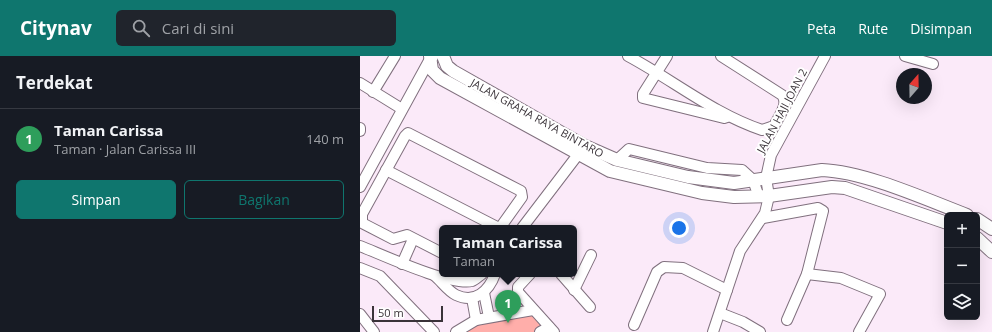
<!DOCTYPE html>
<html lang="id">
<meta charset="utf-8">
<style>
:root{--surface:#171b24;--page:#20242c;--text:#f1f3f6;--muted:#9ea1a6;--line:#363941;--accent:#0f766e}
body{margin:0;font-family:"Open Sans",sans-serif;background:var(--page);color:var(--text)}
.controls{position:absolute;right:12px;bottom:12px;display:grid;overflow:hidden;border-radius:6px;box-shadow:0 4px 16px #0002}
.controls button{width:36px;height:36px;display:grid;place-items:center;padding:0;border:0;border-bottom:1px solid var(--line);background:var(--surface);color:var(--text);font:20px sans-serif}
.compass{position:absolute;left:536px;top:12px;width:36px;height:36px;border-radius:50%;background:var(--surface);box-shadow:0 4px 16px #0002;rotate:20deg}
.scale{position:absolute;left:12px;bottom:10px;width:71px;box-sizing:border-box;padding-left:4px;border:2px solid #3a3339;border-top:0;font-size:11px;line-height:14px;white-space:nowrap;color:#3a3339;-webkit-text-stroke:3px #fff;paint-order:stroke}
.you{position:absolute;left:319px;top:172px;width:14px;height:14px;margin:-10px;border:3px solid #fff;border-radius:50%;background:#1a73e8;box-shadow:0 0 0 6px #1a73e833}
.badge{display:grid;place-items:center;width:26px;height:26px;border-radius:50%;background:var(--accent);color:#fff;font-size:13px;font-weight:700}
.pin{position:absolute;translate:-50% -33px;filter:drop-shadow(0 1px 2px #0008)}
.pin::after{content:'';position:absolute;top:21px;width:14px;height:12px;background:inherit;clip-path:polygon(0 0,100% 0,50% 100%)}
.popup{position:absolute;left:79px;top:169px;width:138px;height:52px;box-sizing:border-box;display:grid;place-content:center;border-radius:6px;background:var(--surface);filter:drop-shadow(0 1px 3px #0005);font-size:13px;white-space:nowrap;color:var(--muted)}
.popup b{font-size:15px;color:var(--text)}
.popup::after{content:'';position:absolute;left:50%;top:100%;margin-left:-8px;border:8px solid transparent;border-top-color:var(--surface)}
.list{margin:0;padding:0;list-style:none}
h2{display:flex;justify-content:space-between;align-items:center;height:52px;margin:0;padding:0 16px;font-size:17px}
h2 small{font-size:13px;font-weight:400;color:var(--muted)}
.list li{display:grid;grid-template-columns:26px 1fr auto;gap:12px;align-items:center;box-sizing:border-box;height:60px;padding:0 16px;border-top:1px solid var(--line)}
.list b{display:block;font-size:15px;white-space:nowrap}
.list p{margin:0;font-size:13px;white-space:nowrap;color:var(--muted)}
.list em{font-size:13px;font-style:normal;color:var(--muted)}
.actions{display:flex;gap:8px;padding:12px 16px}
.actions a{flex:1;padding:9px 0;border:1px solid var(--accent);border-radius:6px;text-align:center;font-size:14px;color:var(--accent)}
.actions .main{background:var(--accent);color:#fff}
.icon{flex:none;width:22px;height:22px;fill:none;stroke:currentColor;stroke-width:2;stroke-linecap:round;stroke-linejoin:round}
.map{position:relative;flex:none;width:632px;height:276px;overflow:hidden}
header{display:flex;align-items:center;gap:24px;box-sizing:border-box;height:56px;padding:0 20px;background:var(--accent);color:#fff}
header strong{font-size:19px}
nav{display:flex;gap:22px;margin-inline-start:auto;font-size:14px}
.search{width:280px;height:36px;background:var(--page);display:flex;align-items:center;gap:10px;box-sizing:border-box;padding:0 14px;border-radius:6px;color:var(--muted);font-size:15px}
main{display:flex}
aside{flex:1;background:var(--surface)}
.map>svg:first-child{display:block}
</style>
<header>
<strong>Citynav</strong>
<div class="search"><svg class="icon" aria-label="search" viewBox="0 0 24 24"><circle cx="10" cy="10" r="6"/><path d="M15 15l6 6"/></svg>Cari di sini</div>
<nav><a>Peta</a><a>Rute</a><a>Disimpan</a></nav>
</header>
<main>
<aside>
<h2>Terdekat<small></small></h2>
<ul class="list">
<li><span class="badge" style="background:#2e9e5b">1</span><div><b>Taman Carissa</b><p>Taman · Jalan Carissa III</p></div><em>140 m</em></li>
</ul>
<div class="actions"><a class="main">Simpan</a><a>Bagikan</a></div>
</aside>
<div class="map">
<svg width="632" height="276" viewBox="0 0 632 276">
<rect width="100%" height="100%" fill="#fbeaf9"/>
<path fill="#ffaeaa" d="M173 254 189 271 180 276H96L116 264Z"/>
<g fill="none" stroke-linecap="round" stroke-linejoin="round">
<defs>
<g id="minor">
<path d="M268 0C313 24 354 58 402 74L414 70C419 60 429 48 422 39L361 0"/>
<path d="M307 0 283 38V42L364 62 367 61"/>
<path d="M545 0 573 8"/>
<path d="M0 27 42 53"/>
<path d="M13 36 35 0"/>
<path d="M0 72V75"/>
<path d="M257 104 269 93 347 112 382 114 393 124 399 141"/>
<path d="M26 114 139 172"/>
<path d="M0 131 70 3 73 1"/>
<path d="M403 162 458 152 463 155 447 218 427 264"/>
<path d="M162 172 223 92"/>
<path d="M0 190C23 199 89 230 112 225 115 224 119 220 122 218"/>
<path d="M82 197 47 179 33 183 2 167V158L45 80 48 77 161 135 162 141 140 172"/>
<path d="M42 208 53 183"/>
<path d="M0 212 20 220 74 276"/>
<path d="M170 218 158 231V236L194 276"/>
<path d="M201 218 230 251"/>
<path d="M447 218 481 222 520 238 499 276"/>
<path d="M75 220C82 226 88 235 96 239 115 248 129 235 135 218"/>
<path d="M214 234 231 199"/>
<path d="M124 237 129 261"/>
<path d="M112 242 116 264"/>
<path d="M360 257 383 266 400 276"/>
<path d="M0 258 14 276"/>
<path d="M274 269 297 216 304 211 323 212 367 234"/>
<path d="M96 276 116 264 173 254"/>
<path d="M180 276 189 271"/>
<path d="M353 276 380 195 405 157 409 140 406 122 411 99 465 0"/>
</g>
<g id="major">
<path d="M70 0 72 14 80 22 250 115 342 137 374 141 409 140 472 131 485 132 587 167"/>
<path d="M83 0 87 10 93 15 225 90 257 104 328 121 374 127 462 114C506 116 565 143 607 159"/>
<path d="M617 163 632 173"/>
<path d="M617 182 632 196"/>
</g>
</defs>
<use href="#minor" stroke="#80707e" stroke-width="12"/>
<use href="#major" stroke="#80707e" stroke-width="14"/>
<use href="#minor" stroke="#fff" stroke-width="10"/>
<use href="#major" stroke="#fff" stroke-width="12"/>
</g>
<g text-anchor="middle" stroke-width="4" stroke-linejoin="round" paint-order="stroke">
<g font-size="11" fill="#3a3339" stroke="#fff">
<text transform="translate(422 55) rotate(-62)" y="4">JALAN HAJI JOAN 2</text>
<text transform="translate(177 62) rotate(29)" y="4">JALAN GRAHA RAYA BINTARO</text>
</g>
</g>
</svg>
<div class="controls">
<button>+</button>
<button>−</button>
<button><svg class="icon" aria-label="layers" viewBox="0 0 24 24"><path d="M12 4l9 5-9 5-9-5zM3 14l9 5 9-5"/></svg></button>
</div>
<svg class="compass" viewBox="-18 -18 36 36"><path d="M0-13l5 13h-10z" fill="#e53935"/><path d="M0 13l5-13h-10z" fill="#9ea1a6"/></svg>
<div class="scale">50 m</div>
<div class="you"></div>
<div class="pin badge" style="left:148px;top:267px;background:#2e9e5b">1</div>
<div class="popup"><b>Taman Carissa</b>Taman</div>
</div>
</main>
